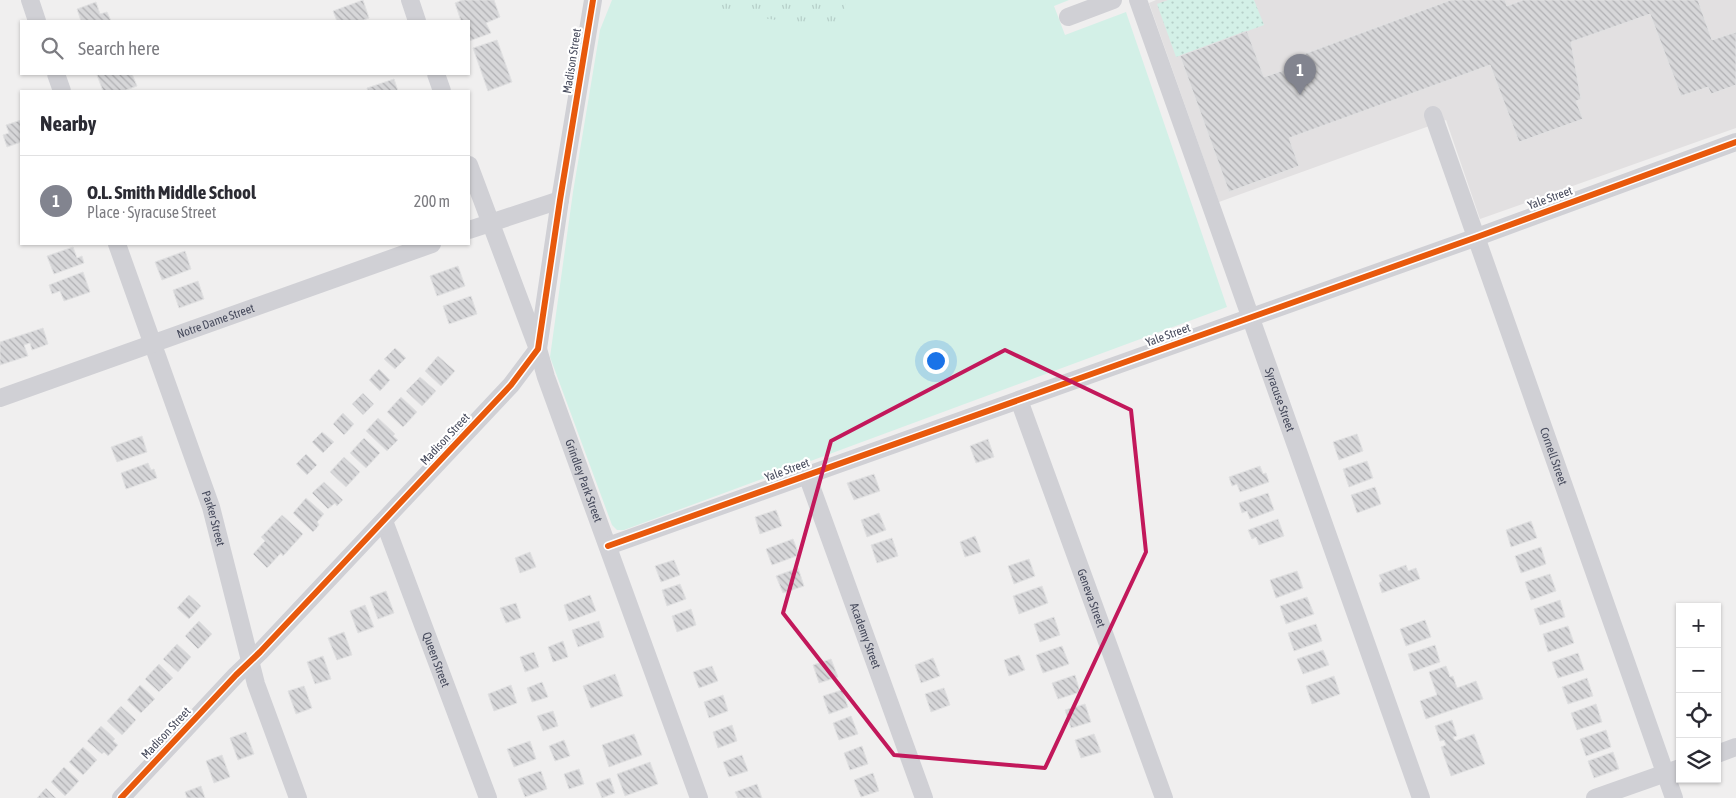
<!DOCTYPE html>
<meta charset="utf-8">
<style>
:root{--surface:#fff;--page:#f2f2f3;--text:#2b2b33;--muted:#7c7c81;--line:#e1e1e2;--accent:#82848f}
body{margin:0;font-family:"Asap Condensed",sans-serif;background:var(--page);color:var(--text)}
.controls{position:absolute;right:15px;bottom:15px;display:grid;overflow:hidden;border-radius:0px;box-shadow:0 1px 4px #0004}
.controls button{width:45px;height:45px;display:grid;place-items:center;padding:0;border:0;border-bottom:1px solid var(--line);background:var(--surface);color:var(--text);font:25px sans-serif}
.you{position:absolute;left:935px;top:360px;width:18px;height:18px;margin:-12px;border:4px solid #fff;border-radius:50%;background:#1a73e8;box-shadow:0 0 0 8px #1a73e833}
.badge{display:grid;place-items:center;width:32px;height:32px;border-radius:50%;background:var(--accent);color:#fff;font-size:16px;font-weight:700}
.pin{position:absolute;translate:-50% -41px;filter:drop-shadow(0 1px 2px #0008)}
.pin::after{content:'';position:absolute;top:26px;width:18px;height:15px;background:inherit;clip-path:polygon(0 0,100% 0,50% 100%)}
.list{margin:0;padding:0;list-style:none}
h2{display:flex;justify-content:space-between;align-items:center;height:65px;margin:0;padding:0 20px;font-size:21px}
h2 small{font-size:16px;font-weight:400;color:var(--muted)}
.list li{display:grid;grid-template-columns:32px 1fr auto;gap:15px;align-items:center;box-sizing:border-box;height:90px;padding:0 20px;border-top:1px solid var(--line)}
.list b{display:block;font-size:19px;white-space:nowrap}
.list p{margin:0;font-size:16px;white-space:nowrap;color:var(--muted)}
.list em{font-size:16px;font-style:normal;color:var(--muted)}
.icon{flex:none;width:28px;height:28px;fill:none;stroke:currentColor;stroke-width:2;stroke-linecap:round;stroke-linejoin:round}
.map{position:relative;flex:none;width:1736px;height:798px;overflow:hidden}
.search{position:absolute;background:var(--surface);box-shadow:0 1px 4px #0004;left:20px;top:20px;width:450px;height:55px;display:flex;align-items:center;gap:12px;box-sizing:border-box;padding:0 18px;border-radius:0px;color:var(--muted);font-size:19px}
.panel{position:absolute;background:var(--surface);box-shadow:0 1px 4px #0004;left:20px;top:90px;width:450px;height:155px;border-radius:0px}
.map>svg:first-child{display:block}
</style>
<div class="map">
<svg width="1736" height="798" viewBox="0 0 1736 798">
<defs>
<pattern id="park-tufts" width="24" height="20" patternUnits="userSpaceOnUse" patternTransform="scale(1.25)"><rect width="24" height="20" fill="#d3f0e7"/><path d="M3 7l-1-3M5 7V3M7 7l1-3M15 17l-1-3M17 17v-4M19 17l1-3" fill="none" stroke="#b6cfc9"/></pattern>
<pattern id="garden-dots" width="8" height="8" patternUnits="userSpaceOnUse" patternTransform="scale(1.25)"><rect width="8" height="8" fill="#d3f0e7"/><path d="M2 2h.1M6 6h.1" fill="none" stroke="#b6cfc9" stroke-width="1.8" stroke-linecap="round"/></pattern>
<pattern id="building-back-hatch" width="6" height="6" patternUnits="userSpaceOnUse" patternTransform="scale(1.25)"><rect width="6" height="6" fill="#d7d7d9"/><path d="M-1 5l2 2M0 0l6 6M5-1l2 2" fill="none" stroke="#b0b0b3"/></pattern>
</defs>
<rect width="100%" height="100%" fill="#f0efef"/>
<path fill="#e2e0e1" d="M1156 0H1736V128L1480 219 1446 120 1219 202 1149 3Z"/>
<path fill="#d3f0e7" d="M612 0H1069L1054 6 1065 35 1126 12 1227 307 624 530H617L612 525 550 357 573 192 600 30Z"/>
<path fill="url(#park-tufts)" d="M713 0H846L841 29 712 11Z"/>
<path fill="url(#garden-dots)" d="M1168 0H1254L1264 25 1176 57 1157 4Z"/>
<g fill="url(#building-back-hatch)" stroke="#e1e1e2">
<path d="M363 0 369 18 361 21H337L333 11Z"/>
<path d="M462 0H494L500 17 486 23 491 33 469 41V21H461L455 3Z"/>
<path d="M1451 0H1505L1507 6 1523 0H1698L1712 40 1736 32V85L1711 94 1708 87 1681 96 1650 14 1571 42 1581 99 1576 101 1583 119 1519 142 1490 65 1289 138 1299 166 1229 192 1180 56 1247 31 1264 77 1296 66 1293 58Z"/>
<path d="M96 2 100 14 107 12 111 21H81L77 9Z"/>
<path d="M497 40 512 82 488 91 473 48Z"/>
<path d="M100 74H132L137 86 126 90 127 91H103L97 75Z"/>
<path d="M394 79 398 91H368L367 88Z"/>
<path d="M21 120V142L7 147 3 135 9 133 6 125Z"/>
<path d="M73 247 77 258 82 256 84 263 54 274 47 256Z"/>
<path d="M185 251 191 269 162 280 155 262Z"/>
<path d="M458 266 465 286 437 296 430 276Z"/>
<path d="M83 272 90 292 64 301 60 291 52 294 49 285Z"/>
<path d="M198 281 204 299 179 308 173 290Z"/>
<path d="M471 296 477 314 449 324 443 306Z"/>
<path d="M43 328 48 344 32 350 30 343 24 345 28 356 0 365V342Z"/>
<path d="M395 348 406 358 395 369 384 359Z"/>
<path d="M438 356 455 371 441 386 425 371Z"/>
<path d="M379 369 390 380 380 391 369 380Z"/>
<path d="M420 377 436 391 422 406 406 391Z"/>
<path d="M363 393 374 404 363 415 352 404Z"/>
<path d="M401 397 417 412 403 427 387 412Z"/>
<path d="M343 413 354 424 344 435 333 424Z"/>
<path d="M378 418 395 434 393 436 398 440 387 451 366 431Z"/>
<path d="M322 432 334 442 323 453 312 442Z"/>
<path d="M1357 434 1363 451 1339 460 1333 442Z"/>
<path d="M142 436 147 452 117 462 111 447Z"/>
<path d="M364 438 380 453 366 468 350 453Z"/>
<path d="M988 439 994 457 976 463 970 446Z"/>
<path d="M306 454 317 465 307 475 296 464Z"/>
<path d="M344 457 360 472 346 487 330 472Z"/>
<path d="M1367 461 1373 478 1349 487 1343 469Z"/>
<path d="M148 463 151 470 154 469 157 478 126 489 121 473Z"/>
<path d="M1260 466 1263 474 1266 473 1269 482 1240 492 1237 484 1232 486 1229 477Z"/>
<path d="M874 474 880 491 854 500 847 483Z"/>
<path d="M324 482 343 500 337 506 335 503 328 509 312 493Z"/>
<path d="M1375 487 1381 504 1357 513 1351 495Z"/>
<path d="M1268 493 1274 510 1250 519 1247 511 1242 513 1239 503Z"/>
<path d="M306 498 324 514 317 522 319 525 313 532 293 513Z"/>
<path d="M776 510 782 526 760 534 755 517Z"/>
<path d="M879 513 886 530 867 537 861 520Z"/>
<path d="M282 515 303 534 283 556 281 553 267 568 253 554 265 541 261 537Z"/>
<path d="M1278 519 1284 536 1259 545 1256 537 1252 539 1248 530Z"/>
<path d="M1531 521 1537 538 1511 547 1506 530Z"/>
<path d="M975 536 981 552 965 557 960 542Z"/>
<path d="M892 538 898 556 877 563 871 545Z"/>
<path d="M793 539 799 555 772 565 766 549Z"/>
<path d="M1541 547 1546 564 1521 573 1515 556Z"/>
<path d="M530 552 536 567 520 573 515 558Z"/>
<path d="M1029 559 1035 576 1014 584 1008 566Z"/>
<path d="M674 560 680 575 661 582 655 566Z"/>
<path d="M1406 565 1408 571 1416 568 1420 579 1382 593 1379 583 1382 581 1379 575Z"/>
<path d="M798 568 804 586 783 593 776 576Z"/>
<path d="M1297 571 1303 588 1276 598 1270 580Z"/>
<path d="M1550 574 1556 591 1531 600 1525 582Z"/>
<path d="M680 584 686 599 667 606 662 590Z"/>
<path d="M1042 586 1048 603 1019 614 1013 596Z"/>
<path d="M386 591 394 613 378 619 370 597Z"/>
<path d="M189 595 201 606 189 619 177 608Z"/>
<path d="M590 595 596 611 569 621 564 605Z"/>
<path d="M1307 597 1314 614 1286 624 1280 606Z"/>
<path d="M1560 600 1565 617 1540 625 1534 609Z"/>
<path d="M516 603 521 618 506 623 500 608Z"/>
<path d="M365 605 374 627 358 633 350 611Z"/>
<path d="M691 609 696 625 677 632 672 616Z"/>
<path d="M1054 617 1060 635 1040 642 1034 624Z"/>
<path d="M1425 620 1431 637 1406 646 1400 629Z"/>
<path d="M199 621 212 634 198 649 185 636Z"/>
<path d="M599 621 604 637 578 647 572 630Z"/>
<path d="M1316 624 1322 641 1294 651 1288 633Z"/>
<path d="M1568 626 1574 643 1548 652 1543 634Z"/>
<path d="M344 632 352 655 337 660 328 638Z"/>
<path d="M563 641 568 657 553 662 548 647Z"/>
<path d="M177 644 191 657 178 672 163 659Z"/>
<path d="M1435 645 1440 662 1414 671 1408 654Z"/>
<path d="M1062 646 1069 664 1043 673 1036 655Z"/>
<path d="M1323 650 1329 665 1303 674 1297 659Z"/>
<path d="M534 652 539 667 525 672 520 657Z"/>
<path d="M1578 653 1584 670 1558 678 1552 662Z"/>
<path d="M1019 655 1025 670 1009 676 1004 660Z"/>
<path d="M323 656 331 679 315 684 307 662Z"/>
<path d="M933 658 940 676 921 683 915 665Z"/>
<path d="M831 659 838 677 819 683 813 665Z"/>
<path d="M159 664 173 678 159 692 145 679Z"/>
<path d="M712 666 718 681 699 688 693 672Z"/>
<path d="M1446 666 1450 677 1453 676 1457 688 1476 681 1483 699 1426 719 1420 701 1437 695 1429 672Z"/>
<path d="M615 674 623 696 591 708 583 686Z"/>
<path d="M1075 675 1080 692 1058 699 1052 683Z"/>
<path d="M1334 676 1340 694 1312 704 1306 686Z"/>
<path d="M1587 678 1593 696 1568 704 1562 687Z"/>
<path d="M542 682 548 697 532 702 527 688Z"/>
<path d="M140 685 155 699 141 713 127 700Z"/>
<path d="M511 685 517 703 494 711 488 694Z"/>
<path d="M304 686 312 708 296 714 288 691Z"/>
<path d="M944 688 950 705 931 712 925 694Z"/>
<path d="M842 690 848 707 829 714 823 696Z"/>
<path d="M723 695 728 711 709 718 704 702Z"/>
<path d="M1085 704 1091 722 1071 728 1065 710Z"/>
<path d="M1596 704 1602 722 1577 730 1571 713Z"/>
<path d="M121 706 136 720 122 735 107 721Z"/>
<path d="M553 711 558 726 543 731 537 716Z"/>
<path d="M851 716 858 734 839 740 833 723Z"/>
<path d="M1452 720 1457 736 1453 737 1455 741 1474 734 1485 764 1451 776 1441 747 1446 745 1444 740 1440 741 1435 726Z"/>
<path d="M732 725 737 741 718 748 713 732Z"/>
<path d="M101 726 115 739 113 741 118 745 108 756 104 752 102 754 87 741Z"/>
<path d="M1606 730 1611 747 1586 756 1580 739Z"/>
<path d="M246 732 254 754 238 760 230 738Z"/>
<path d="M634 734 642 755 609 767 602 745Z"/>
<path d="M1094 734 1101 752 1081 758 1075 740Z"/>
<path d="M564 740 570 756 555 761 549 746Z"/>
<path d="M530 741 536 759 514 767 507 749Z"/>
<path d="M862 746 868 764 850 770 844 753Z"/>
<path d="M83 747 97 760 83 775 69 762Z"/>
<path d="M1613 752 1619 769 1594 778 1588 761Z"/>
<path d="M222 755 230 777 214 783 206 761Z"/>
<path d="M742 755 748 771 729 777 723 762Z"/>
<path d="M650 762 658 784 625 796 617 774Z"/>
<path d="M64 767 79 781 65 796 51 782Z"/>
<path d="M579 769 584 784 569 789 564 774Z"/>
<path d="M541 771 547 789 525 797 518 779Z"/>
<path d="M873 773 879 791 861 797 854 780Z"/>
<path d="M610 778 615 793 602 798 596 783Z"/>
<path d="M757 784 762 798H738L735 792Z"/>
<path d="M201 786 205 798H187L185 792Z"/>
<path d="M46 788 56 798H37Z"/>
</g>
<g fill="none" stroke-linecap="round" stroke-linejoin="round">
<g stroke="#d0d0d5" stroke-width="18">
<path d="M30 0 37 21"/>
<path d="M410 0 417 21"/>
<path id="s1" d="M1138 0 1421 798"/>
<path d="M1068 17 1113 0"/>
<path d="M56 74 62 91"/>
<path d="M436 74 442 91"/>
<path id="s2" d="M1433 115 1674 798"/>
<path id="s3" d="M469 165 538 349 546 377 699 798"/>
<path d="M469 230 560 200"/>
<path id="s4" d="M117 244 211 507 256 684 298 798"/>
<path id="s5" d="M0 398 432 244"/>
<path id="s6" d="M1019 400 1164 798"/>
<path id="s7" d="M807 475 924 798"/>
<path id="s8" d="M384 521 488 798"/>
<path d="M608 546 1477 237 1736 142"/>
<path d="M1717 754 1736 747"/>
<path d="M121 798 236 675 260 652 511 385 538 349 560 200 593 0"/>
<path d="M1595 798 1680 768"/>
</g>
<defs>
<g id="cycleway">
<path d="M608 546 1477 237 1736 142"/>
<path d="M121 798 236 675 260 652 511 385 538 349 560 200 593 0"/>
</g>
</defs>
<use href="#cycleway" stroke="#fff" stroke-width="9"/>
<use href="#cycleway" stroke="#e8590c" stroke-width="6"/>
</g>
<path fill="none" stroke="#c2185b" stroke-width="4" stroke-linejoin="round" d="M1005 350 1131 410 1146 552 1045 768 894 755 783 613 831 441Z"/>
<g text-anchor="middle" stroke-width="4.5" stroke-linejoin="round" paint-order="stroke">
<g font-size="12" fill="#464a5c" stroke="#fff">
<text transform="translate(572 61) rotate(-81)" y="4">Madison Street</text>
<text transform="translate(1550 198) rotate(-20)" y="4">Yale Street</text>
<text dy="4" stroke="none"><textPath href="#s5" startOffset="229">Notre Dame Street</textPath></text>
<text transform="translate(1168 335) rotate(-20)" y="4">Yale Street</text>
<text dy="4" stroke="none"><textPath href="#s1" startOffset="424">Syracuse Street</textPath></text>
<text transform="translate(445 439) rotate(-47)" y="4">Madison Street</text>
<text dy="4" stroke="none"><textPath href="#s2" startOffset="362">Cornell Street</textPath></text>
<text transform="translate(787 470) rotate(-20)" y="4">Yale Street</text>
<text dy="4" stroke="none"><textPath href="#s3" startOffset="336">Grindley Park Street</textPath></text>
<text dy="4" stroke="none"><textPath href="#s4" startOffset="291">Parker Street</textPath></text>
<text dy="4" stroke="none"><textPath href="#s6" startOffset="211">Geneva Street</textPath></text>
<text dy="4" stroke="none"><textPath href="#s7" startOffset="171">Academy Street</textPath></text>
<text dy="4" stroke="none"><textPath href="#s8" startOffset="148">Queen Street</textPath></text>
<text transform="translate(166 733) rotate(-47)" y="4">Madison Street</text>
</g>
</g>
</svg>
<div class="controls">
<button>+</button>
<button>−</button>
<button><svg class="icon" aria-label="locate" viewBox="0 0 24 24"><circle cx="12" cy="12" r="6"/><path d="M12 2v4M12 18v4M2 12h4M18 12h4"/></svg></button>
<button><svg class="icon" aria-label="layers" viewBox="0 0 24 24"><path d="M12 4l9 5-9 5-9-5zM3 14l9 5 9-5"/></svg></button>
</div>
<div class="you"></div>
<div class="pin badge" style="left:1300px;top:95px">1</div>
<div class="search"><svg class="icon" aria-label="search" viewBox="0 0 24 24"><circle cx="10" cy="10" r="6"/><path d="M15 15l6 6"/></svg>Search here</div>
<section class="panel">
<h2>Nearby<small></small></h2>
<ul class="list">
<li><span class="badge">1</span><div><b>O.L. Smith Middle School</b><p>Place · Syracuse Street</p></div><em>200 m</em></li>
</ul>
</section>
</div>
